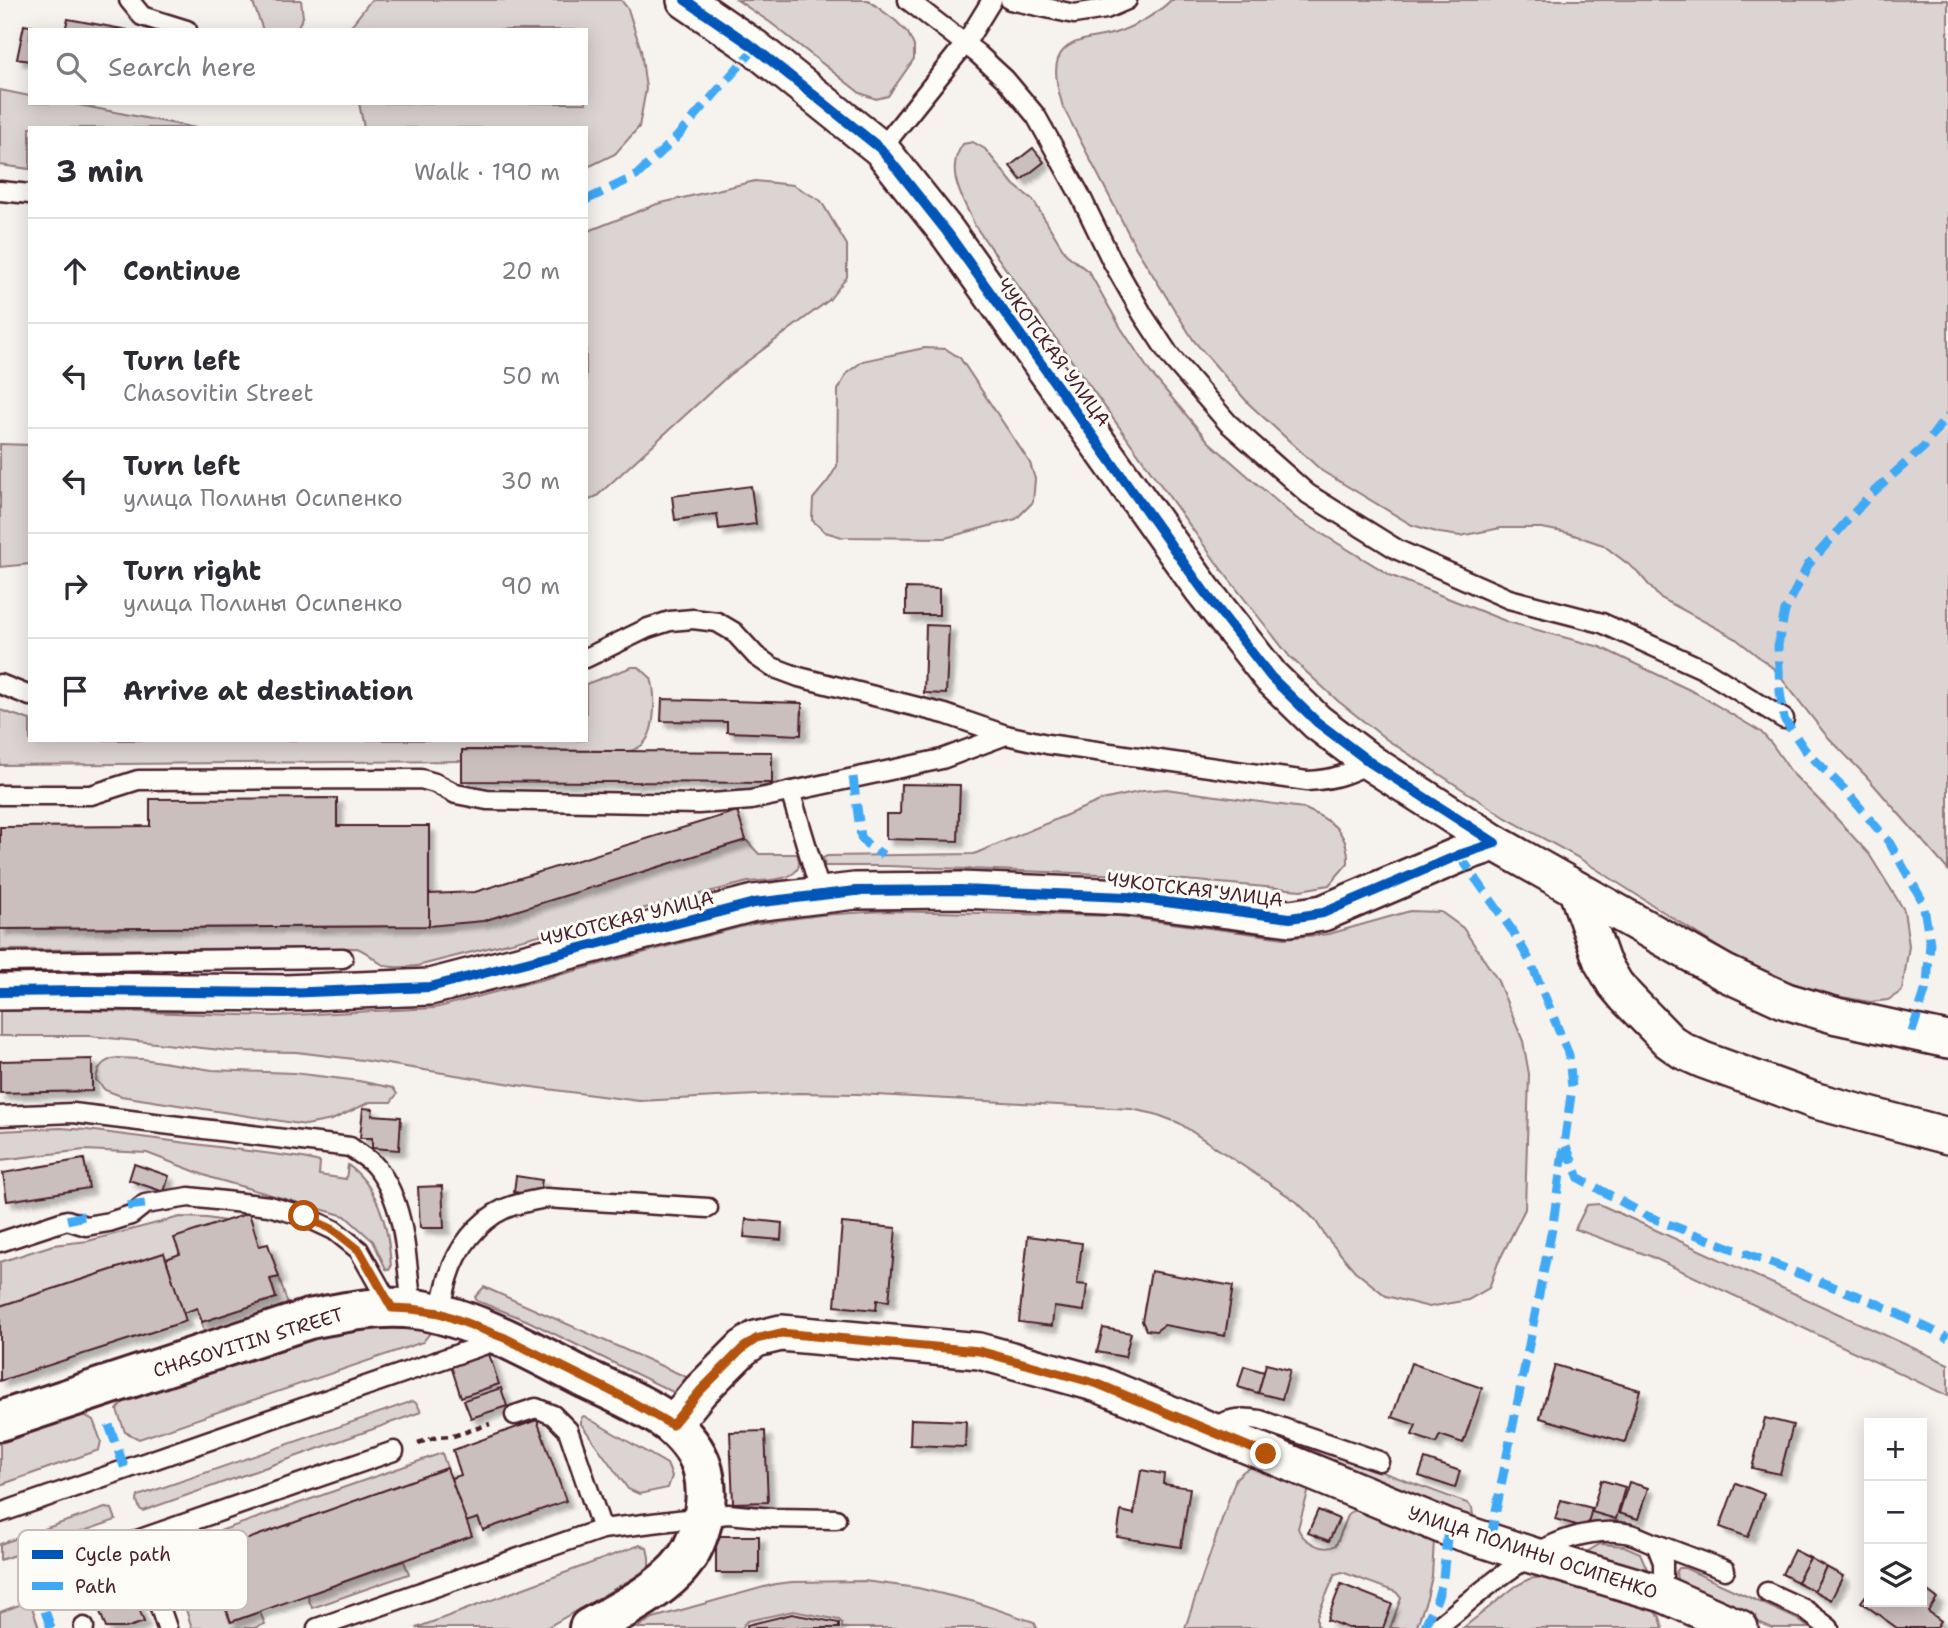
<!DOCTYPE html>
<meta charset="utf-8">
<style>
:root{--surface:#fff;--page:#f2f2f3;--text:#2b2b33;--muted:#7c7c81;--line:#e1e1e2}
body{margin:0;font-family:"Shantell Sans",sans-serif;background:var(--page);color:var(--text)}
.controls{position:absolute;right:21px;bottom:21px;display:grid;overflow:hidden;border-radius:0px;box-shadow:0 4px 18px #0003}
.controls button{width:63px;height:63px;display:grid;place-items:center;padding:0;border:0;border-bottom:2px solid var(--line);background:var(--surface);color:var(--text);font:35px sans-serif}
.stop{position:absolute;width:21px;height:21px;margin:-16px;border:5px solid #b45309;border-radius:50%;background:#fff}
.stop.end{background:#b45309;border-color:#fff;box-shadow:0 2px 7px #0008}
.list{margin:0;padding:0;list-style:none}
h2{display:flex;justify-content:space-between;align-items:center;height:91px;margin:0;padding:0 28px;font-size:30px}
h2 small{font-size:23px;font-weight:400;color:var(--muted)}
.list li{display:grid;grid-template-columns:46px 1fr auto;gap:21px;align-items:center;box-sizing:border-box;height:105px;padding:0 28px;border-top:2px solid var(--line)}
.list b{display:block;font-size:26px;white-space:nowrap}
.list p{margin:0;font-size:23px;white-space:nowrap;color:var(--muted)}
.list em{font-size:23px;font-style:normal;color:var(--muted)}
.icon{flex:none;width:38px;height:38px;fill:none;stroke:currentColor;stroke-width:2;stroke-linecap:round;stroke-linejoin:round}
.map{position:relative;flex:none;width:1948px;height:1628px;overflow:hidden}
.search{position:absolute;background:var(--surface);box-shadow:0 4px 18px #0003;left:28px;top:28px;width:560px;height:77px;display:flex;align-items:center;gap:18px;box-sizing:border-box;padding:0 24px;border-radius:0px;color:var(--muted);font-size:26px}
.panel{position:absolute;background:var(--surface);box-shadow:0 4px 18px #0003;left:28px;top:126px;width:560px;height:616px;border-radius:0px}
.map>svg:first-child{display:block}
</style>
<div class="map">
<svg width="1948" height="1628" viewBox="0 0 1948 1628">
<defs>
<filter id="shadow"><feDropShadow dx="6" dy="6" stdDeviation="2" flood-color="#0004"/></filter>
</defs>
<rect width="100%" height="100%" fill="#f6f3ef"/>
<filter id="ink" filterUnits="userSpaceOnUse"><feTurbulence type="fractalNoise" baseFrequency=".0143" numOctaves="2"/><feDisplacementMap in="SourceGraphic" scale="14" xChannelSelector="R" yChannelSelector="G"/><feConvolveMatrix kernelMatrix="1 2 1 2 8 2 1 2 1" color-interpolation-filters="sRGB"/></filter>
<g filter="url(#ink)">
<g fill="#dcd4d2" stroke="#937a7e" stroke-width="2">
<path d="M252 0H301L303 17 296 30H263Z"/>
<path d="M371 0H621L628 9 641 50 646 89 639 127 615 154 586 168V128H364L359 103H586V30H348Z"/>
<path d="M737 0H868L896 21 908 33 914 46V59L888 96 876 99 860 93 771 23Z"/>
<path d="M1171 0H1948V870L1866 776 1826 735 1774 669 1735 638 1659 597 1637 571 1603 545 1568 533 1542 528H1501L1460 536 1440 533 1412 525 1322 471 1249 404 1194 341 1136 248 1063 107C1059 93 1053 73 1058 59 1066 37 1097 39 1115 33 1135 26 1156 15 1171 0Z"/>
<path d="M0 90 30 96V103H69L196 128H30V169L0 165Z"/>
<path d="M973 142 985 149 1014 185 1033 200 1066 254 1089 272 1121 328 1150 372 1209 442 1296 518 1392 576 1508 622 1600 647 1696 693 1761 732 1772 744 1792 773 1827 808 1869 854 1904 910 1909 946 1902 991 1888 1000 1870 1002 1831 995 1783 980 1729 954 1579 858 1506 818 1386 739 1338 701 1290 657 1221 569 975 226C964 200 943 171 963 144Z"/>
<path d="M755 181 793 185 821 201 847 245V277L829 300 729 375 597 496 586 502V232L657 204Z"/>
<path d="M924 348 946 349 960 358 1030 463 1035 479 1033 502 1016 519 945 538 842 537 825 532 812 520 813 499 828 481 837 466 838 390 847 373 863 361Z"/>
<path d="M0 444 30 445V564L0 567Z"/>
<path d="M632 667H639L651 678C656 694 656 730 644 743 641 747 636 749 630 751L462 750V761L0 765V710L30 720V740H586V684Z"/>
<path d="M1166 789 1303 808C1329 819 1349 830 1348 863L1329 885 1301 890 1127 875 887 866H825L823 858 827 856 974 854 1102 800 1143 791Z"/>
<path d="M746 840 759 854H797C809 882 766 880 748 882L417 966C403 967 388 970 377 961 370 955 365 951 357 948L0 950V929L429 926Z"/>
<path d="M884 911 1118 916 1284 938 1329 934 1410 911 1441 912 1463 928 1497 979 1523 1041 1529 1074 1525 1209 1498 1263 1489 1288 1468 1300 1429 1307 1386 1296 1355 1271 1326 1237 1315 1220 1297 1202 1179 1123 1155 1114 1131 1109 858 1094 799 1093 639 1101 524 1086 362 1060 296 1052 230 1051 90 1036H0V1011L76 1010 274 1016 435 1008 752 924 821 915Z"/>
<path d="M116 1058 143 1059 212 1070 294 1073 359 1081 393 1088 397 1094 391 1102H370L332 1120 306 1125 121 1096 105 1090 96 1080C98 1066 103 1061 116 1058Z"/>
<path d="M61 1128 87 1130 303 1158 320 1162 319 1175 346 1179 348 1165C380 1188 389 1230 391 1267L389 1270 386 1269 373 1241 345 1216 212 1178 147 1153 84 1150 0 1160V1131Z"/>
<path d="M1599 1204 1948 1364V1396L1650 1256 1575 1229 1587 1205Z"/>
<path d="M180 1217 207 1218 225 1221 175 1238 180 1254 166 1259 163 1253 0 1306V1262L53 1245 88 1241Z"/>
<path d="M279 1277 288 1305 204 1332 202 1322 276 1298 270 1279Z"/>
<path d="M484 1287 693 1380 684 1394 675 1393 526 1320 477 1301 475 1297Z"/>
<path d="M386 1326H428L430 1333 423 1342 139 1439 125 1432 117 1410 124 1401 313 1337 352 1329Z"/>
<path d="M413 1401 417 1404 421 1412 143 1511 140 1509 137 1501 138 1496Z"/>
<path d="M84 1415 93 1420 101 1441 99 1450 0 1485V1443Z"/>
<path d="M584 1416 667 1464 672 1476 668 1488 639 1494 628 1489 581 1424V1418Z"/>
<path d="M1235 1426 1262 1428 1467 1503 1472 1508 1473 1515 1469 1524Z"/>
<path d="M442 1453 447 1468 206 1554 230 1622 260 1612 265 1624 254 1628H192L170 1561 172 1551 183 1544Z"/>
<path d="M1253 1467 1309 1489 1298 1528C1302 1541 1324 1553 1336 1545L1349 1513 1363 1506 1434 1539 1432 1576 1427 1598 1416 1628H1390L1401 1598 1396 1592 1342 1572 1335 1574 1317 1617V1624L1319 1628H1185L1236 1478 1245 1470Z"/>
<path d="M105 1508 112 1509 116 1520 0 1560V1544Z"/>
<path d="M1600 1544 1624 1546 1640 1553 1647 1569 1641 1572 1580 1556Z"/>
<path d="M640 1545 647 1548 649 1557V1566L642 1573 546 1628H416Z"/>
<path d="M404 1561 409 1574 312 1608 307 1595Z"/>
<path d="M1679 1568H1685L1797 1619 1809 1628H1772L1680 1587 1677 1581 1676 1572Z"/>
<path d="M1542 1577 1652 1609 1660 1617 1663 1628H1463L1516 1586 1529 1579Z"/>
<path d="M864 1581 918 1588 975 1602 1034 1622 1037 1628H842V1623L839 1620 793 1611 748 1621 744 1624 743 1628H636L653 1618 775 1584 792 1582Z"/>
<path d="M30 1601 39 1628H0V1612Z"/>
</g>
<g fill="#cbbfbe" stroke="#4a1f2b" stroke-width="2" filter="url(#shadow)">
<path d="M68 19 128 30H65Z"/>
<path d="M24 25 52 30H30V61L17 59Z"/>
<path d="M1033 148 1044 162 1021 180 1010 166Z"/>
<path d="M751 486 756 524 719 529 717 514 675 520 672 496Z"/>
<path d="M906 588 939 589V615H906Z"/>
<path d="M926 625 949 626 946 694 924 693Z"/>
<path d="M662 699 802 703 801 735 727 732V722L661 721Z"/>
<path d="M462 750 772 752V783L462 781Z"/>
<path d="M901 784 960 785 958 841 886 839V814H900Z"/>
<path d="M337 798V826H429V926L0 929V827L150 826V799Z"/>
<path d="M737 811 746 840 483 921 429 926V894L475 892Z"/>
<path d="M92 1059V1091L0 1093V1061Z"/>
<path d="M363 1108 373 1109 372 1115 401 1117 399 1150 372 1148V1138H360Z"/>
<path d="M84 1159 89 1188 7 1201 3 1173Z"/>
<path d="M134 1164 169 1176 164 1192 129 1180Z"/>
<path d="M516 1176 542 1180 539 1196 514 1192Z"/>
<path d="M442 1186 444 1228H420L418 1187Z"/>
<path d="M249 1213 259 1246 268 1244 279 1277 270 1279 276 1298 202 1322 197 1308 183 1313 166 1259 180 1254 174 1238Z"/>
<path d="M746 1219 782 1223 781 1240 744 1237Z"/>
<path d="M842 1223 896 1228 889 1301 877 1300 876 1310 835 1306Z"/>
<path d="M1028 1236 1082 1243 1077 1284 1087 1285 1084 1311 1054 1307 1052 1326 1019 1322Z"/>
<path d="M164 1253 186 1321 0 1381V1306Z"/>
<path d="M1151 1271 1233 1286 1225 1336 1164 1325 1156 1331 1146 1330 1142 1321Z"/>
<path d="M1103 1328 1131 1333 1125 1357 1097 1352Z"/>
<path d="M489 1354 499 1384 461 1397 451 1366Z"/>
<path d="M1411 1363 1482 1388 1463 1443 1440 1435 1436 1443 1412 1435 1416 1425 1392 1417Z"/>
<path d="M1266 1364 1290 1370 1282 1399 1258 1393Z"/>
<path d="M1555 1365 1640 1390 1625 1442 1540 1418Z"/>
<path d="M1244 1366 1264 1372 1258 1393 1238 1387Z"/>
<path d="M501 1388 507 1406 471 1418 464 1400Z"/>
<path d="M1765 1418 1793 1425 1780 1474 1752 1468Z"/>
<path d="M911 1419 966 1421 965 1447 910 1445Z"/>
<path d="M537 1420 566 1501 483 1530 478 1518 466 1522 451 1478 461 1475 453 1450Z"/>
<path d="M765 1431 768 1502 733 1503 730 1432Z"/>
<path d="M1425 1459 1460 1471 1455 1488 1419 1476Z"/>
<path d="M447 1468 472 1536 231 1622 206 1554Z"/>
<path d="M1141 1470 1164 1474 1163 1484 1190 1488 1181 1547 1117 1537 1121 1511 1134 1514Z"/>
<path d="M1601 1480 1625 1487 1616 1519 1592 1512Z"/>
<path d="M1629 1482 1648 1488 1638 1519 1619 1513Z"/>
<path d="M1736 1483 1764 1494 1748 1537 1720 1527Z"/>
<path d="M1561 1500 1592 1508 1587 1528 1555 1519Z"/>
<path d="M1318 1510 1339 1519 1329 1541 1308 1533Z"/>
<rect x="716" y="1536" width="43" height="37"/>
<path d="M1794 1550 1810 1558 1797 1582 1782 1574Z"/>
<path d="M1810 1558 1826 1567 1814 1591 1797 1582Z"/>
<path d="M123 1563 144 1622 126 1628H106L87 1576Z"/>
<path d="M1826 1567 1843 1576 1831 1600 1814 1591Z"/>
<path d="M1341 1584 1392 1604 1383 1628H1348L1327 1620Z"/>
<path d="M1922 1587 1937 1598 1928 1611 1941 1621 1936 1628H1897L1861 1602 1869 1591V1602H1922Z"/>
<path d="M792 1614 839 1623V1628H747V1625Z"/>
</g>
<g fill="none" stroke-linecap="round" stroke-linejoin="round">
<defs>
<g id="service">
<path d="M129 0 142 16 187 30"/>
<path d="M908 0 978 54 1005 79 1036 116 1080 195 1111 259 1143 315 1170 356 1228 423 1308 494 1398 550 1509 599 1602 623 1703 669 1784 719"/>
<path d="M1010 0 1074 14 1106 9 1127 0"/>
<path d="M881 149 965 44 992 0"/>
<path d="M0 191 30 194"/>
<path d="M586 658 648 628 670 621 693 619 717 622 734 632 756 656 772 667 799 677 945 714 1006 735 1047 744 1307 781C1333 780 1347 774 1371 763"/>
<path d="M0 684 30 696"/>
<path d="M790 791 821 894"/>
<path d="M0 795H91L138 780 421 779 435 783 456 794 487 800 698 804 751 800 942 759 1006 735"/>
<path d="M0 962 343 958"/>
<path d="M0 1116 73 1113 350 1147C358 1153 370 1159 376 1167 407 1205 406 1262 412 1309"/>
<path d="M0 1242 67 1220 86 1226 109 1222 131 1215 145 1204 189 1197 269 1206 304 1216 334 1230 359 1250 392 1309"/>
<path d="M440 1313C443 1301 445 1288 449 1276 457 1249 478 1221 504 1209 517 1203 531 1201 546 1198L708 1208"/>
<path d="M515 1415 536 1408 553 1415 568 1430 602 1529"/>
<path d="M1210 1430C1226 1418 1241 1417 1260 1420L1379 1461"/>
<path d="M0 1513 498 1340"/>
<path d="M1656 1544 1725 1570"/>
<path d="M1767 1592 1804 1609 1829 1628"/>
<path d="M84 1627V1628"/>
<path d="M167 1628 137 1540 394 1451"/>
<path d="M317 1628 602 1529 728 1514 773 1518 836 1519"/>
<path d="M1436 1628C1489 1587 1552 1522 1625 1533 1635 1534 1646 1541 1656 1544L1663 1562V1594"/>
</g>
<g id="minor">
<path d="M1495 843 1725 973 1786 1001 1837 1016 1948 1040"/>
<path d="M1576 889 1602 962 1615 984 1626 997 1669 1041 1683 1051 1703 1060 1816 1101 1948 1136"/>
<path d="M0 992 82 991 285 993 430 987 754 903 855 891 961 890 1126 897 1290 918 1323 913 1459 855 1495 843 1371 763 1317 722 1271 677 1203 590 947 232 881 149 755 48 685 0"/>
<path d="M672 1425 700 1391 743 1348 756 1339 781 1333 979 1351 1098 1384 1448 1528 1531 1555 1663 1594 1740 1628"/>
</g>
<path id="tertiary" d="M0 1421 309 1319C344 1312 379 1305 415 1309 471 1316 535 1353 586 1379 609 1390 656 1410 674 1427 686 1438 699 1454 703 1471 711 1503 700 1546 677 1570 653 1595 619 1611 589 1628"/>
</defs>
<use href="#service" stroke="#4a1f2b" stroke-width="23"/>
<use href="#minor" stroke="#4a1f2b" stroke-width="40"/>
<use href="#tertiary" stroke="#4a1f2b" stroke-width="44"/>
<path stroke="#4a1f2b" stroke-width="4.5" stroke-dasharray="7 5" stroke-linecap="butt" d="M418 1443 437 1437 453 1436 490 1424"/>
<use href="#service" stroke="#fdfcf7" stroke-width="18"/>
<use href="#minor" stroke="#fdfcf7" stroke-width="35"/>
<use href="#tertiary" stroke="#fdfcf7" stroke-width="38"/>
<g stroke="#3fa9f5" stroke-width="9" stroke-dasharray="18 9" stroke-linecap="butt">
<path d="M586 200 636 176 675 139 755 48"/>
<path d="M853 777 861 837 867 844 883 855"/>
<path d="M1459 855 1514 933 1531 963 1569 1055 1572 1088 1553 1224 1490 1541"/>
<path d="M1912 1032 1927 985 1930 943 1923 902 1889 842 1846 791 1805 750 1784 719 1780 692 1778 645 1785 611 1808 565 1870 495 1924 447 1948 415"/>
<path d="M1566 1146 1579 1178 1647 1216 1876 1303 1948 1338"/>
<path d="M127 1206 145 1204"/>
<path d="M67 1220 84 1216"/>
<path d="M109 1425 125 1469"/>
<path d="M51 1628C47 1615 38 1598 43 1585 51 1565 116 1548 137 1540"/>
<path d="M1424 1628 1438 1597 1443 1578 1448 1528"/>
</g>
<defs>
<path id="cycleway" d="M0 992 82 991 285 993 430 987 754 903 855 891 961 890 1126 897 1290 918 1323 913 1459 855 1495 843 1371 763 1317 722 1271 677 1203 590 947 232 881 149 755 48 685 0"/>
</defs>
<use href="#cycleway" stroke="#fdfcf7" stroke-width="15"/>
<use href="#cycleway" stroke="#0057b8" stroke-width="10"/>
</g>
</g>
<g fill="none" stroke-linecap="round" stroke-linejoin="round" filter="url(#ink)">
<path stroke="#b45309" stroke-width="9" d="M304 1216 334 1230 359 1250 392 1308 412 1309 440 1313 505 1338 623 1397 672 1425 700 1391 743 1348 756 1339 781 1333 979 1351 1098 1384 1266 1454"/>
</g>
<g text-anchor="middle" stroke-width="6" stroke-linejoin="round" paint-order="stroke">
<g font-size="19" fill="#4a1f2b" stroke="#fdfcf7">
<text transform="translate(1054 352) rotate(54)" y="7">ЧУКОТСКАЯ УЛИЦА</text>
<text transform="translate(1195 889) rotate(7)" y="7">ЧУКОТСКАЯ УЛИЦА</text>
<text transform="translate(627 918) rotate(-14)" y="7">ЧУКОТСКАЯ УЛИЦА</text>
<text transform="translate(248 1342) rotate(-17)" y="7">CHASOVITIN STREET</text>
<text transform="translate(1533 1552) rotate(18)" y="7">УЛИЦА ПОЛИНЫ ОСИПЕНКО</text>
</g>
</g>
<rect x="18" y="1530" width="230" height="80" rx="10" fill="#fdfcf7" stroke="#c7baba" stroke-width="2"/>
<rect x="32" y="1550" width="31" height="9" fill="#0057b8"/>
<rect x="32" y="1582" width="31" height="8" fill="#3fa9f5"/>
<g font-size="19" fill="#4a1f2b">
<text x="75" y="1561">Cycle path</text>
<text x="75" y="1593">Path</text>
</g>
</svg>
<div class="controls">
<button>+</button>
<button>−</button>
<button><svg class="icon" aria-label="layers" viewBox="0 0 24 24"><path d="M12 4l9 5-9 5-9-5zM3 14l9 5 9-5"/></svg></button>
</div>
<div class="stop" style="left:304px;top:1216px"></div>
<div class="stop end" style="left:1266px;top:1454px"></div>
<div class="search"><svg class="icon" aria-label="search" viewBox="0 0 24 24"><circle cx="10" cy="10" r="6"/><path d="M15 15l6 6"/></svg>Search here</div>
<section class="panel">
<h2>3 min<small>Walk · 190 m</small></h2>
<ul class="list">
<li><svg class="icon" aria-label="ahead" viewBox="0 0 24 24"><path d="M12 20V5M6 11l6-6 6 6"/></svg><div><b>Continue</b></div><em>20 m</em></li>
<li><svg class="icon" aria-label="left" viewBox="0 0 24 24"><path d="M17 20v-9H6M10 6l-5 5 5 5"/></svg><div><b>Turn left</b><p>Chasovitin Street</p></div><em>50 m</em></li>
<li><svg class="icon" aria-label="left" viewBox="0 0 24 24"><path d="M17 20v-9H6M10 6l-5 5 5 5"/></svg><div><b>Turn left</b><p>улица Полины Осипенко</p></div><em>30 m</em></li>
<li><svg class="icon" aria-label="right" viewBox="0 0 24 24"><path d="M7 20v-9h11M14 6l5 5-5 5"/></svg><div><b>Turn right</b><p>улица Полины Осипенко</p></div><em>90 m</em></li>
<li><svg class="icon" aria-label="arrive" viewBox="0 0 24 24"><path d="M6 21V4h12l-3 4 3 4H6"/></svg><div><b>Arrive at destination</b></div></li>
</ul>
</section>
</div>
